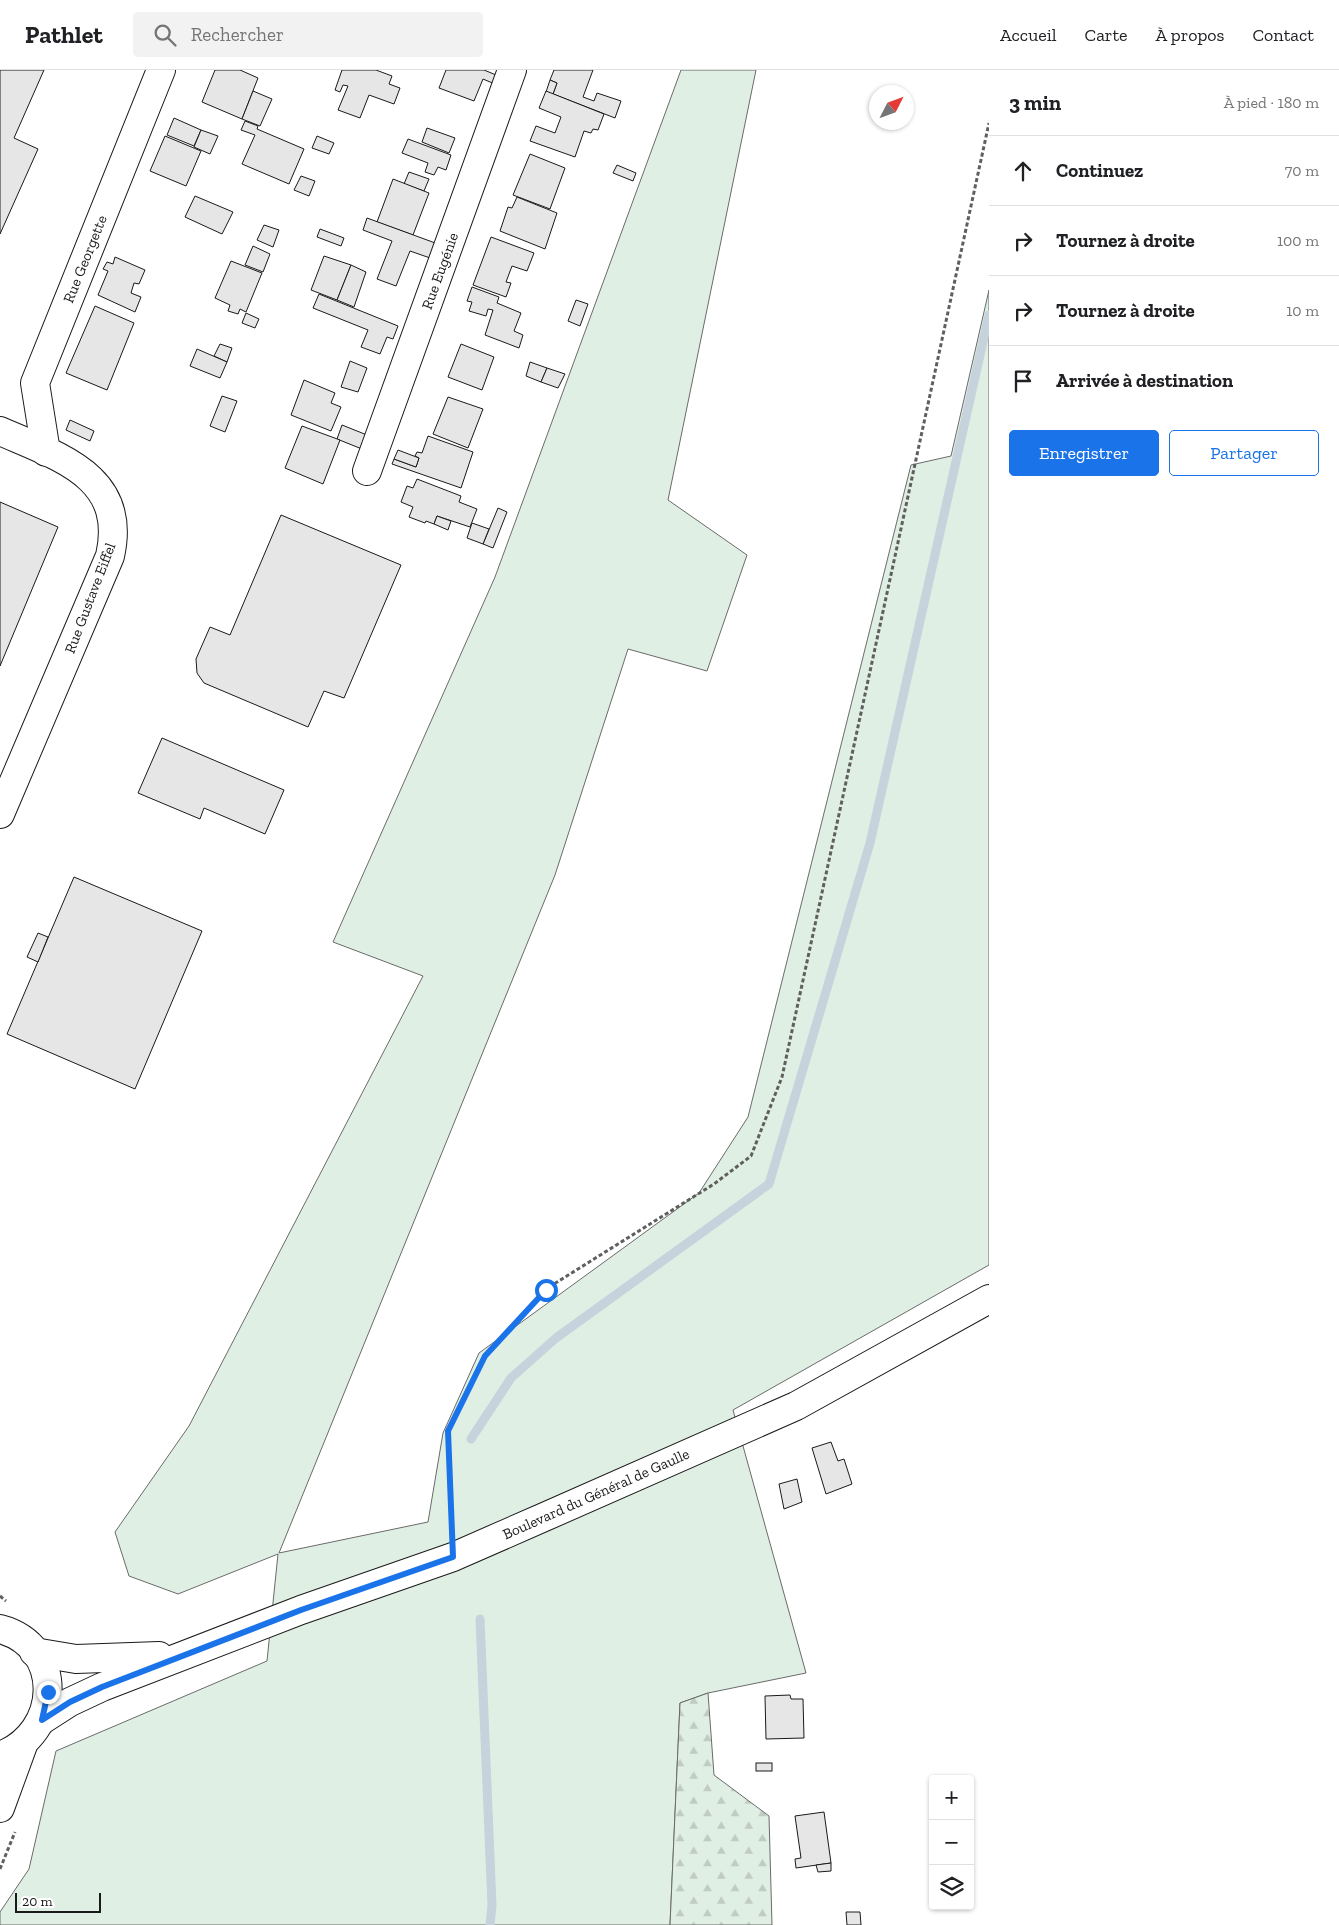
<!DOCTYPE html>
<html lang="fr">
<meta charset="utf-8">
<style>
:root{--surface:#fff;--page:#f2f2f2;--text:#202124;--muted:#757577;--line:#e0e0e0;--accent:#1a73e8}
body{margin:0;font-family:"Zilla Slab",serif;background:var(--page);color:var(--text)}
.controls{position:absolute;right:15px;bottom:15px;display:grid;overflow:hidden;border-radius:5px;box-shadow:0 1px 4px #0004}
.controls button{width:45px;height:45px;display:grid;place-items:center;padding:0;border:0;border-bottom:1px solid var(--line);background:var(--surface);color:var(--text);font:25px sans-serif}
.compass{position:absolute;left:869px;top:15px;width:45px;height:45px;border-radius:50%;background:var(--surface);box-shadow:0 1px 4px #0004;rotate:48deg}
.scale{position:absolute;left:15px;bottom:12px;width:86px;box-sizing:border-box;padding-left:5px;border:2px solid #1a1a1a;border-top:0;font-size:14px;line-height:18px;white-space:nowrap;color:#1a1a1a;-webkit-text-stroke:4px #fff;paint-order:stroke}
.stop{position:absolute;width:15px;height:15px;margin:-11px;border:4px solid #1a73e8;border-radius:50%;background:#fff}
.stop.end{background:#1a73e8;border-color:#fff;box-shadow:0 1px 5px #0008}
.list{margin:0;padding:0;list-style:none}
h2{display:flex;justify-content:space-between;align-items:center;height:65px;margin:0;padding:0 20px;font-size:21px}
h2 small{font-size:16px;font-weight:400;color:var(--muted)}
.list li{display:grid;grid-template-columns:32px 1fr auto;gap:15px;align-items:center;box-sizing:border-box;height:70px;padding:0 20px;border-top:1px solid var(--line)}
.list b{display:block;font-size:19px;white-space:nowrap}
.list em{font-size:16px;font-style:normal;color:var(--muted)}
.actions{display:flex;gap:10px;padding:15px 20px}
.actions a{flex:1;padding:11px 0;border:1px solid var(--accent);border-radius:5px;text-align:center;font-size:18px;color:var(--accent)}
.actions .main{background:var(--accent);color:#fff}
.icon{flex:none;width:28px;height:28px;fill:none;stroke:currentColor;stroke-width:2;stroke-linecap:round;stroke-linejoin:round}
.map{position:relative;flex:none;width:989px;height:1855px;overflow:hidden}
header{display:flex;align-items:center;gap:30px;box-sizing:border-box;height:70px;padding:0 25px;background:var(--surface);border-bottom:1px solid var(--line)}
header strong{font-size:24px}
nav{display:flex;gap:28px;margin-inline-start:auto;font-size:18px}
.search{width:350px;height:45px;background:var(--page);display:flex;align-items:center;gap:12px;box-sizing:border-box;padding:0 18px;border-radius:5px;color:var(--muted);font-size:19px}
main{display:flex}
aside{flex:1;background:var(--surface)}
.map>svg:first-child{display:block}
</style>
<header>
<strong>Pathlet</strong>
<div class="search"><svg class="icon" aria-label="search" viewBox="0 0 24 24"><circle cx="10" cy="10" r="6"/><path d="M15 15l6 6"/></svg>Rechercher</div>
<nav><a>Accueil</a><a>Carte</a><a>À propos</a><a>Contact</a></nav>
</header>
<main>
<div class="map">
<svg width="989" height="1855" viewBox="0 0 989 1855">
<defs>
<pattern id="forest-firs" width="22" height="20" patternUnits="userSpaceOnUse" patternTransform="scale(1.25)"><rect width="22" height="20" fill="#e0efe3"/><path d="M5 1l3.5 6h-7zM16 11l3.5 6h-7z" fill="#c0ccc2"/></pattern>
</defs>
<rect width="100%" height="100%" fill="#fff"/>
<path fill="#e0efe3" stroke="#6a6a6a" d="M681 0H756L668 430 747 485 707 601 628 579 555 805 279 1483 428 1452 443 1363 479 1283 699 1123 748 1047 911 395 951 386 989 220V1195L733 1340 806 1603 708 1623 680 1633 670 1855H0V1842L29 1799 56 1681 267 1591 278 1484 178 1524 129 1506 115 1462 189 1356 423 906 333 872 495 507Z"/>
<path fill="url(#forest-firs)" stroke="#6a6a6a" d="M708 1623 714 1705 769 1746 772 1855H670L680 1633Z"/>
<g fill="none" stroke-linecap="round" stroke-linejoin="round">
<g stroke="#c6d2dc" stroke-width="9">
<path d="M471 1369 511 1308 556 1268 769 1114 870 773 989 245"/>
<path d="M480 1549 492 1835 490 1855"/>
</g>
</g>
<g fill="#e6e6e6" stroke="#1a1a1a">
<path d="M0 0H44L14 68 38 79 0 164Z"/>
<path d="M215 0H240L258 8 242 49 202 32Z"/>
<path d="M342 0H376L392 6 389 14 400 18 394 34 369 25 360 48 338 40 348 16 343 15 340 22 335 20Z"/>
<path d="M446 0H484L501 7 497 15 483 9 474 31 439 18Z"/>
<path d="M554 0H593L583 27 594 31 597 23 621 31 615 48 553 24 557 13 550 10Z"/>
<path d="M550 10 557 13 553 24 546 22Z"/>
<path d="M253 21 272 29 260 56 242 49Z"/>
<path d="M546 21 604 44 598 60 593 59 591 63 584 61 575 87 530 71 536 56 555 63 561 47 539 38Z"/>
<path d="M174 48 201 60 194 76 167 65Z"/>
<path d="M245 51 258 56 257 59 304 79 289 114 242 94 255 65 241 60Z"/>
<path d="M427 58 455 68 449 83 422 72Z"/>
<path d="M201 60 218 66 210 84 194 77Z"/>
<path d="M165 66 201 81 186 116 150 101Z"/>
<path d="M317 66 334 73 329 84 312 78Z"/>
<path d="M408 69 451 85 446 100 438 97 434 105 425 102 428 93 402 83Z"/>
<path d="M530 84 565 98 550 139 513 125Z"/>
<path d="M617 95 636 103 633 111 613 103Z"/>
<path d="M409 102 429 109 424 121 404 114Z"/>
<path d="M301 106 315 111 309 126 294 120Z"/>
<path d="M393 109 429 123 413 165 377 152Z"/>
<path d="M195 126 233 142 222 164 185 147Z"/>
<path d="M517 127 557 143 545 179 500 161 508 137 512 138Z"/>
<path d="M367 148 438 174 433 189 410 181 396 216 377 209 392 171 363 160Z"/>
<path d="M264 155 279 160 273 177 257 170Z"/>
<path d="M320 159 344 168 341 176 317 167Z"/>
<path d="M491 167 534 183 527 201 512 196 506 212 511 213 506 227 473 215Z"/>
<path d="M253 176 270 184 263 202 245 195Z"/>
<path d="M324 186 351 195 337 230 311 220Z"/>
<path d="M115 187 145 200 139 214 134 213 131 223 141 227 135 242 98 225 108 201 103 199 107 192 113 194Z"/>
<path d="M231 191 262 203 246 242 240 239 238 244 228 241 230 235 215 228Z"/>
<path d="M351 195 366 202 354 237 337 230Z"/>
<path d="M472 217 499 227 497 233 521 243 514 261 523 265 519 278 485 265 493 240 488 239 486 246 469 241 472 232 467 231Z"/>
<path d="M319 224 398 256 393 269 387 267 380 284 361 277 368 260 313 238Z"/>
<path d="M576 230 588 234 580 256 568 251Z"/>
<path d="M95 236 134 253 107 320 66 303Z"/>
<path d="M246 243 259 249 255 258 242 253Z"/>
<path d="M220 274 232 278 227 292 214 286Z"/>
<path d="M461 274 494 287 482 320 448 307Z"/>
<path d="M197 279 227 292 220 308 190 296Z"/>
<path d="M350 291 367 298 358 322 341 317Z"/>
<path d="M530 292 547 298 541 312 526 306Z"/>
<path d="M547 298 565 304 558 318 541 312Z"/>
<path d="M304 310 335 323 331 333 341 337 331 361 291 345Z"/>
<path d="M222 326 237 331 225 362 210 356Z"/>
<path d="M448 327 483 339 468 378 433 364Z"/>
<path d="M70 350 94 361 90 371 66 360Z"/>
<path d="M342 355 367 365 362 379 337 369Z"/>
<path d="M302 356 340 370 323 414 285 398Z"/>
<path d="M428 366 473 382 461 418 392 394 394 389 416 397 419 388 415 386 417 382 422 383Z"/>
<path d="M398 380 419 388 416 397 394 389Z"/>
<path d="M417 409 461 426 459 432 477 439 470 457 437 446 434 454 426 451 425 453 409 447 413 437 401 432 407 416 413 418Z"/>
<path d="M0 432 58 457 0 596Z"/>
<path d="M498 438 507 442 493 478 483 474Z"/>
<path d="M281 445 401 495 344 628 324 621 308 657 204 613 197 603 196 589 210 557 230 565Z"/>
<path d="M437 446 451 451 448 460 434 454Z"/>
<path d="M472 453 489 459 483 474 467 468Z"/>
<path d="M162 668 284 720 265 764 204 738 200 749 138 723Z"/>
<path d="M74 807 202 861 135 1019 7 964Z"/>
<path d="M38 863 48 867 38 892 27 887Z"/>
<path d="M831 1372 838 1391 844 1389 852 1414 826 1424 812 1378Z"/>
<path d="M797 1409 802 1432 784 1439 779 1414Z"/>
<path d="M790 1625 791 1629H803L804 1668 766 1669 765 1626Z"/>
<rect x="756" y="1693" width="16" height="8"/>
<path d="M824 1742 831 1793 796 1798 795 1789 801 1788 795 1746Z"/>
<path d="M831 1793V1801L818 1802 816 1795Z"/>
<path d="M846 1842H860L861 1855H847Z"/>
</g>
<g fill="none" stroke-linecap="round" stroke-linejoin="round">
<defs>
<g id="minor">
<path d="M0 361C59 387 128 406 110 486L0 744"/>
<path d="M46 382 35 313 161 0"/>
<path d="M367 401 512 0"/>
<path d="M0 1559C65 1576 62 1663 0 1686"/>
<path d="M34 1582 76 1589 159 1586"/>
<path d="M42 1650 70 1632 102 1617 301 1540 453 1487 542 1448 796 1336 989 1229"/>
<path d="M0 1738 23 1675"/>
</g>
</defs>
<use href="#minor" stroke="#1a1a1a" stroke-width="30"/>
<g stroke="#5f5f5f" stroke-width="3" stroke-dasharray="4 2.5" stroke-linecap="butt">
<path d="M451 1456 448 1361 485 1286 546 1219 714 1114 751 1086 782 1007 989 53"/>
<path d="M0 1526 6 1531"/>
<path d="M0 1799 15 1762"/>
</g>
<use href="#minor" stroke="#fff" stroke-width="28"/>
</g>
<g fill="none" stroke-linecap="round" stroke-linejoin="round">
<path stroke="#1a73e8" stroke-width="6" d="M48 1622 42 1650 70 1632 102 1617 301 1540 453 1487 448 1361 485 1286 546 1220"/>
</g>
<g text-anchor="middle" stroke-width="4" stroke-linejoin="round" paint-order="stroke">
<g font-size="15" fill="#1a1a1a" stroke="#fff">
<text transform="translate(85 189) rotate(-68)" y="5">Rue Georgette</text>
<text transform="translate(440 201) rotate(-70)" y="5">Rue Eugénie</text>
<text transform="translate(90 528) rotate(-69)" y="5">Rue Gustave Eiffel</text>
<text transform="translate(596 1424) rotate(-24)" y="5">Boulevard du Général de Gaulle</text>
</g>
</g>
</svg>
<div class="controls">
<button>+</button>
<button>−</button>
<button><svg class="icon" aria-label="layers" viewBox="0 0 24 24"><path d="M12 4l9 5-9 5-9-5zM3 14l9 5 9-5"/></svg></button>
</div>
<svg class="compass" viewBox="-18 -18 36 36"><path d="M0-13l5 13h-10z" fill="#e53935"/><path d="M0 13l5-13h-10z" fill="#757577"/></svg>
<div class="scale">20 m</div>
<div class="stop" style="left:546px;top:1220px"></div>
<div class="stop end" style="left:48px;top:1622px"></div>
</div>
<aside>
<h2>3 min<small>À pied · 180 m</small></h2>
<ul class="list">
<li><svg class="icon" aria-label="ahead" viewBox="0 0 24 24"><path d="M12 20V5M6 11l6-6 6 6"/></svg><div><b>Continuez</b></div><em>70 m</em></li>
<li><svg class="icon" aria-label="right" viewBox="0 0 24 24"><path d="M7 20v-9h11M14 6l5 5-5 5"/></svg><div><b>Tournez à droite</b></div><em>100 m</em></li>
<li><svg class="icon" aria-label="right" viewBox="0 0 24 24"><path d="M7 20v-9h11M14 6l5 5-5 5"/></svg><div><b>Tournez à droite</b></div><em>10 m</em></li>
<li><svg class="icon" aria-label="arrive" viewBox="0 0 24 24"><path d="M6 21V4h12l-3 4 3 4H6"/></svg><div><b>Arrivée à destination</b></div></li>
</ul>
<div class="actions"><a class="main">Enregistrer</a><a>Partager</a></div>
</aside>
</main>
